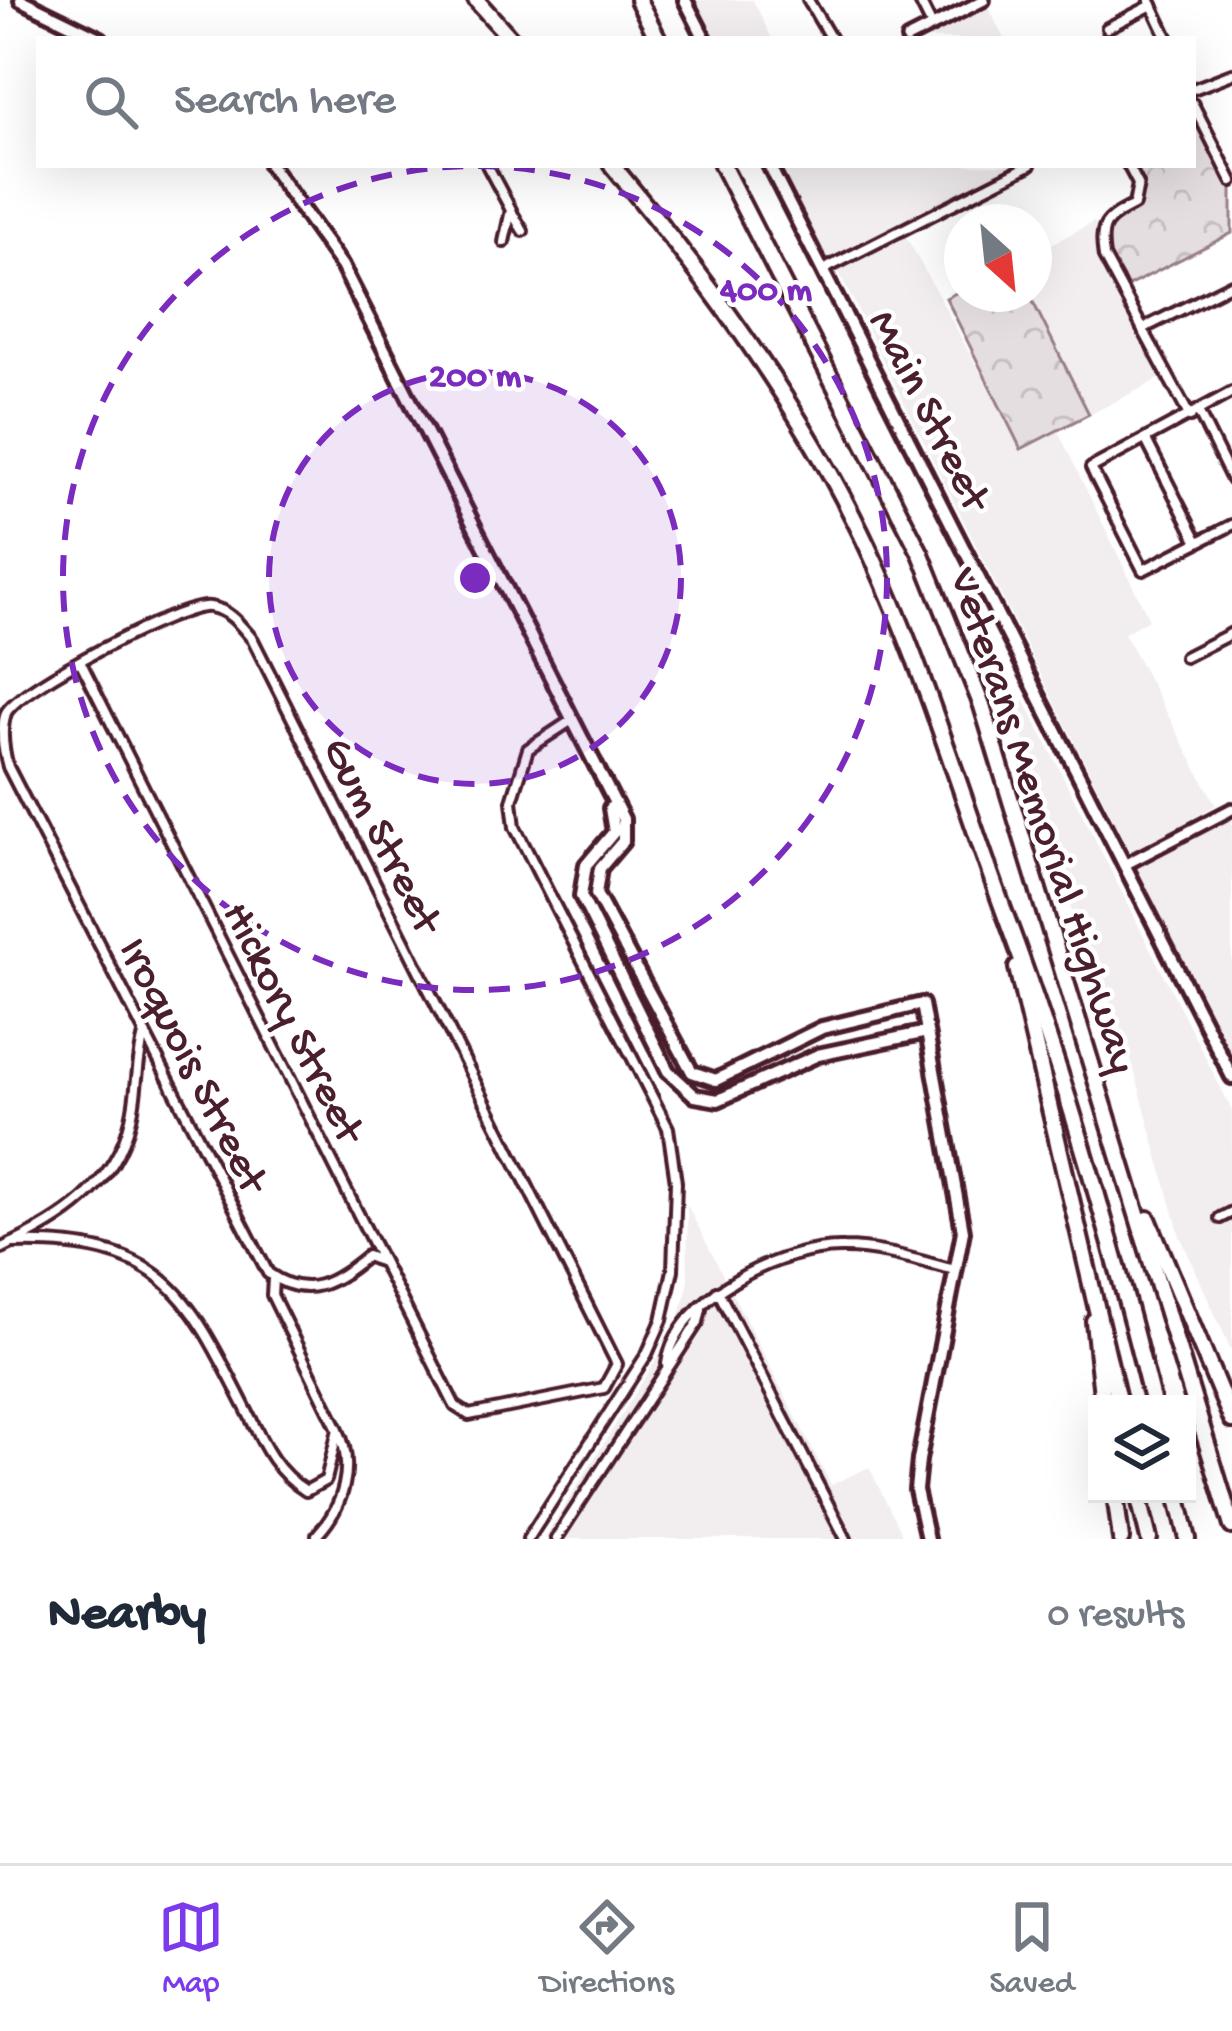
<!DOCTYPE html>
<style>
:root{--surface:#fff;--page:#f2f2f3;--text:#1f2937;--muted:#747a83;--line:#e0e1e3;--accent:#7c3aed}
body{margin:0;font-family:"Gochi Hand",sans-serif;background:var(--page);color:var(--text)}
.controls{position:absolute;right:36px;bottom:36px;display:grid;overflow:hidden;border-radius:0px;box-shadow:0 12px 48px #0002}
.controls button{width:108px;height:108px;display:grid;place-items:center;padding:0;border:0;border-bottom:3px solid var(--line);background:var(--surface);color:var(--text);font:60px sans-serif}
.compass{position:absolute;left:944px;top:204px;width:108px;height:108px;border-radius:50%;background:var(--surface);box-shadow:0 12px 48px #0002;rotate:153deg}
.list{margin:0;padding:0;list-style:none}
h2{display:flex;justify-content:space-between;align-items:center;height:156px;margin:0;padding:0 48px;font-size:51px}
h2 small{font-size:39px;font-weight:400;color:var(--muted)}
.icon{flex:none;width:66px;height:66px;fill:none;stroke:currentColor;stroke-width:2;stroke-linecap:round;stroke-linejoin:round}
.map{position:relative;flex:none;width:1232px;height:1539px;overflow:hidden}
.search{position:absolute;background:var(--surface);box-shadow:0 12px 48px #0002;left:36px;right:36px;top:36px;height:132px;display:flex;align-items:center;gap:30px;box-sizing:border-box;padding:0 42px;border-radius:0px;color:var(--muted);font-size:45px}
.sheet{height:324px;background:var(--surface)}
nav{display:flex;justify-content:space-around;align-items:center;box-sizing:border-box;height:168px;border-top:3px solid var(--line);background:var(--surface);font-size:33px;color:var(--muted)}
nav a{display:grid;justify-items:center;gap:6px}
nav .on{color:var(--accent)}
.map>svg:first-child{display:block}
</style>
<div class="map">
<svg width="1232" height="1539" viewBox="0 0 1232 1539">
<defs>
<pattern id="park-crowns" width="20" height="18" patternUnits="userSpaceOnUse" patternTransform="scale(3)"><rect width="20" height="18" fill="#e5dee0"/><path d="M2 6a3 3 0 1 1 6 0M12 15a3 3 0 1 1 6 0" fill="none" stroke="#c6bec0"/></pattern>
</defs>
<rect width="100%" height="100%" fill="#fff"/>
<filter id="ink" filterUnits="userSpaceOnUse"><feTurbulence type="fractalNoise" baseFrequency=".00833" numOctaves="2"/><feDisplacementMap in="SourceGraphic" scale="24" xChannelSelector="R" yChannelSelector="G"/><feConvolveMatrix kernelMatrix="1 2 1 2 8 2 1 2 1" color-interpolation-filters="sRGB"/></filter>
<g filter="url(#ink)">
<g fill="#f2eeef">
<path d="M691 0H753L772 39H711Z"/>
<path d="M986 2 1004 39H913Z"/>
<path d="M769 165H1022L901 227 994 398 946 298 962 290 1034 294V253L1094 222 1173 372 1058 431 1149 619 1124 633 1216 805 1131 854 836 267H822Z"/>
<path d="M1025 701 1232 1110V1352L1180 1236 1125 1037 1071 910 1035 769 1011 706Z"/>
<path d="M1232 819V1065L1134 870Z"/>
<path d="M687 1205 831 1485 869 1467 904 1539H544L677 1326 688 1286Z"/>
</g>
<g fill="url(#park-crowns)" stroke="#987e86" stroke-width="3">
<path d="M1193 112 1232 190V233L1128 286 1103 245 1108 222 1137 206 1141 184 1132 165H1193Z"/>
<path d="M962 290 1029 294 1089 414 1021 449 946 298Z"/>
</g>
<g fill="none" stroke-linecap="round" stroke-linejoin="round">
<defs>
<g id="minor">
<path d="M808 0 831 39"/>
<path d="M919 0 932 26"/>
<path d="M1150 1 1168 39"/>
<path d="M1107 28 1152 5"/>
<path d="M1193 89 1232 74"/>
<path d="M1193 104 1232 181"/>
<path d="M487 165 511 210 504 242"/>
<path d="M1128 165 1138 184 1134 205C1105 220 1099 224 1104 257L1190 417"/>
<path d="M511 211 523 231"/>
<path d="M823 270 1030 165"/>
<path d="M1142 329 1232 284"/>
<path d="M1232 392 1091 468 1143 570 1232 525"/>
<path d="M1199 413 1232 480"/>
<path d="M1146 440 1198 542"/>
<path d="M1185 657 1232 633"/>
<path d="M81 663 455 1406 469 1415 604 1388 617 1364 253 640C240 625 230 610 210 607 183 602 18 688 6 713 0 731 3 749 8 767L268 1273C307 1301 334 1283 367 1256L382 1262"/>
<path d="M1220 1218 1232 1212"/>
<path d="M13 1243C166 1239 188 1295 251 1419 265 1448 277 1473 306 1491L326 1480 338 1429 272 1295 273 1279"/>
<path d="M2 1248C61 1221 115 1187 131 1119 138 1091 136 1063 144 1035"/>
<path d="M718 1291 846 1539"/>
<path d="M667 1364C676 1297 783 1246 844 1248 881 1248 919 1261 955 1270"/>
<path d="M317 1535C344 1506 355 1466 338 1430"/>
<path d="M528 1539 647 1354 662 1320 673 1270 676 1182 668 1128 515 827 512 801 528 749 572 720"/>
<path d="M556 1539 698 1322 701 1309"/>
</g>
<g id="tertiary">
<path d="M907 39 984 0"/>
<path d="M1124 865 1232 809"/>
</g>
<g id="secondary">
<path d="M21 0 101 39"/>
<path d="M685 0 705 39"/>
<path d="M270 165 342 266 623 819V841L600 868 596 894 692 1072 716 1080 822 1028 922 1004 963 1231 919 1460 916 1490 927 1539"/>
<path d="M769 165 1232 1077"/>
<path d="M610 808 614 832 586 865 581 896 668 1071 695 1096 718 1100 818 1055 927 1032"/>
</g>
<g id="motorway">
<path d="M476 0 511 39"/>
<path d="M638 0 658 39"/>
<path d="M612 165C703 274 789 390 853 517 918 646 956 782 1006 917 1065 1075 1112 1240 1153 1404"/>
<path d="M722 165 921 554 982 706 1232 1526"/>
<path d="M1017 968 1119 1404"/>
<path d="M1148 1219 1232 1420"/>
<path d="M1094 1321 1103 1404"/>
<path d="M1115 1494 1121 1539"/>
<path d="M1138 1494 1149 1539"/>
<path d="M1177 1494 1188 1539"/>
</g>
</defs>
<use href="#minor" stroke="#4a1f2b" stroke-width="16"/>
<use href="#tertiary" stroke="#4a1f2b" stroke-width="18"/>
<use href="#secondary" stroke="#4a1f2b" stroke-width="20"/>
<use href="#motorway" stroke="#4a1f2b" stroke-width="22"/>
<use href="#minor" stroke="#fff" stroke-width="8"/>
<use href="#tertiary" stroke="#fff" stroke-width="9"/>
<use href="#secondary" stroke="#fff" stroke-width="10"/>
<use href="#motorway" stroke="#fff" stroke-width="14"/>
</g>
</g>
<circle cx="475" cy="578" r="206" fill="#7b2cbf" fill-opacity=".12"/>
<g fill="none" stroke="#7b2cbf" stroke-width="6" stroke-dasharray="21 15">
<circle cx="475" cy="578" r="206"/>
<circle cx="475" cy="578" r="412"/>
</g>
<g text-anchor="middle" stroke-width="9" stroke-linejoin="round" paint-order="stroke">
<g font-size="45" fill="#4a1f2b" stroke="#fff">
<text transform="translate(933 408) rotate(63)" y="16">Main Street</text>
<text transform="translate(1048 819) rotate(72)" y="16">Veterans Memorial Highway</text>
<text transform="translate(386 833) rotate(63)" y="16">Gum Street</text>
<text transform="translate(297 1020) rotate(63)" y="16">Hickory Street</text>
<text transform="translate(197 1063) rotate(63)" y="16">Iroquois Street</text>
</g>
</g>
<circle cx="475" cy="578" r="18" fill="#7b2cbf" stroke="#fff" stroke-width="6"/>
<g font-size="36" text-anchor="middle" font-weight="bold" fill="#7b2cbf" stroke="#fff" stroke-width="9" stroke-linejoin="round" paint-order="stroke">
<text x="766" y="299">400 m</text>
<text x="475" y="385">200 m</text>
</g>
</svg>
<div class="controls">
<button><svg class="icon" aria-label="layers" viewBox="0 0 24 24"><path d="M12 4l9 5-9 5-9-5zM3 14l9 5 9-5"/></svg></button>
</div>
<svg class="compass" viewBox="-18 -18 36 36"><path d="M0-13l5 13h-10z" fill="#e53935"/><path d="M0 13l5-13h-10z" fill="#747a83"/></svg>
<div class="search"><svg class="icon" aria-label="search" viewBox="0 0 24 24"><circle cx="10" cy="10" r="6"/><path d="M15 15l6 6"/></svg>Search here</div>
</div>
<section class="sheet">
<h2>Nearby<small>0 results</small></h2>
<ul class="list">
</ul>
</section>
<nav>
<a class="on"><svg class="icon" aria-label="map" viewBox="0 0 24 24"><path d="M3 6l6-2 6 2 6-2v14l-6 2-6-2-6 2zM9 4v14M15 6v14"/></svg>Map</a>
<a><svg class="icon" aria-label="directions" viewBox="0 0 24 24"><path d="M12 3l9 9-9 9-9-9zM9 14v-3h6M13 9l2 2-2 2"/></svg>Directions</a>
<a><svg class="icon" aria-label="saved" viewBox="0 0 24 24"><path d="M7 4h10v16l-5-4-5 4z"/></svg>Saved</a>
</nav>
